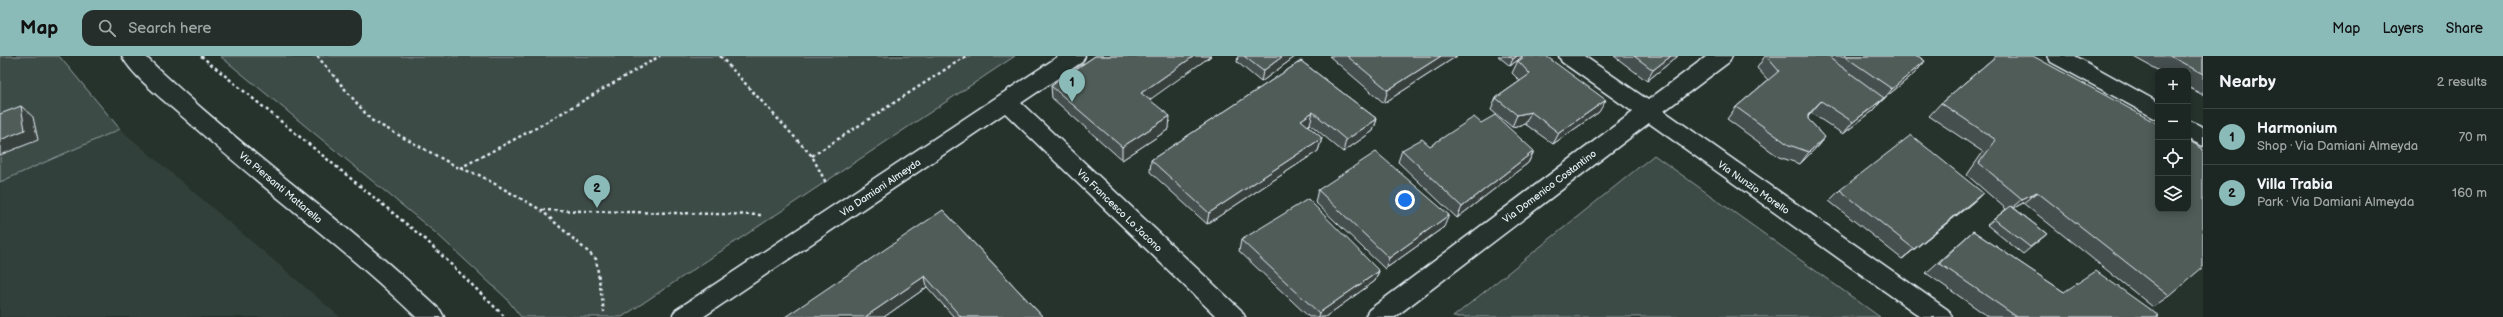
<!DOCTYPE html>
<meta charset="utf-8">
<style>
:root{--surface:#1c2622;--page:#252e2a;--text:#f1f3f6;--muted:#a0a5a5;--line:#3a4340;--accent:#8bbbb9}
body{margin:0;font-family:"Balsamiq Sans",sans-serif;background:var(--page);color:var(--text)}
.controls{position:absolute;right:12px;top:12px;display:grid;overflow:hidden;border-radius:8px;box-shadow:0 2px 10px #0003}
.controls button{width:36px;height:36px;display:grid;place-items:center;padding:0;border:0;border-bottom:1px solid var(--line);background:var(--surface);color:var(--text);font:20px sans-serif}
.you{position:absolute;left:1405px;top:144px;width:14px;height:14px;margin:-10px;border:3px solid #fff;border-radius:50%;background:#1a73e8;box-shadow:0 0 0 6px #1a73e833}
.badge{display:grid;place-items:center;width:26px;height:26px;border-radius:50%;background:var(--accent);color:#111;font-size:13px;font-weight:700}
.pin{position:absolute;translate:-50% -33px;filter:drop-shadow(0 1px 2px #0008)}
.pin::after{content:'';position:absolute;top:21px;width:14px;height:12px;background:inherit;clip-path:polygon(0 0,100% 0,50% 100%)}
.list{margin:0;padding:0;list-style:none}
h2{display:flex;justify-content:space-between;align-items:center;height:52px;margin:0;padding:0 16px;font-size:17px}
h2 small{font-size:13px;font-weight:400;color:var(--muted)}
.list li{display:grid;grid-template-columns:26px 1fr auto;gap:12px;align-items:center;box-sizing:border-box;height:56px;padding:0 16px;border-top:1px solid var(--line)}
.list b{display:block;font-size:15px;white-space:nowrap}
.list p{margin:0;font-size:13px;white-space:nowrap;color:var(--muted)}
.list em{font-size:13px;font-style:normal;color:var(--muted)}
.icon{flex:none;width:22px;height:22px;fill:none;stroke:currentColor;stroke-width:2;stroke-linecap:round;stroke-linejoin:round}
.map{position:relative;flex:none;width:2203px;height:261px;overflow:hidden}
header{display:flex;align-items:center;gap:24px;box-sizing:border-box;height:56px;padding:0 20px;background:var(--accent);color:#111}
header strong{font-size:19px}
nav{display:flex;gap:22px;margin-inline-start:auto;font-size:14px}
.search{width:280px;height:36px;background:var(--page);display:flex;align-items:center;gap:10px;box-sizing:border-box;padding:0 14px;border-radius:12px;color:var(--muted);font-size:15px}
main{display:flex}
aside{flex:1;background:var(--surface)}
.map>svg:first-child{display:block}
</style>
<header>
<strong>Map</strong>
<div class="search"><svg class="icon" aria-label="search" viewBox="0 0 24 24"><circle cx="10" cy="10" r="6"/><path d="M15 15l6 6"/></svg>Search here</div>
<nav><a>Map</a><a>Layers</a><a>Share</a></nav>
</header>
<main>
<div class="map">
<svg width="2203" height="261" viewBox="0 0 2203 261">
<rect width="100%" height="100%" fill="#26332d"/>
<filter id="ink" filterUnits="userSpaceOnUse"><feTurbulence type="fractalNoise" baseFrequency=".025" numOctaves="2"/><feDisplacementMap in="SourceGraphic" scale="8" xChannelSelector="R" yChannelSelector="G"/><feConvolveMatrix kernelMatrix="1 2 1 2 8 2 1 2 1" color-interpolation-filters="sRGB"/></filter>
<g filter="url(#ink)">
<path fill="#333f3a" d="M120 73 340 261H0V126Z"/>
<g fill="#3e4b47" stroke="#939ea0">
<path d="M0 0H59L120 73 0 126Z"/>
<path d="M220 0H1015L622 261H521L506 242 437 178Z"/>
<path d="M1654 99 1880 261H1453Z"/>
</g>
<g fill="none" stroke-linecap="round" stroke-linejoin="round">
<defs>
<g id="minor">
<path d="M1059 0H1085L1082 6 1021 47 1241 254 1245 261H1217L1005 57 703 261H672L676 254Z"/>
<path d="M1559 0H1584L1648 44 1707 0H1732L1729 6 1664 55 1948 254 1952 261H1921L1649 67 1395 261H1365L1369 254 1633 56 1562 6Z"/>
</g>
<g id="tertiary">
<path d="M122 0H145C238 91 346 165 440 254L444 261H416C342 190 259 130 184 62 166 46 132 20 122 0Z"/>
<path d="M2048 0H2075L2158 46V64L2051 6Z"/>
<path d="M2188 64 2203 71V90L2188 83Z"/>
</g>
</defs>
<use href="#minor" stroke="#e8f1f8" stroke-width="3"/>
<use href="#tertiary" stroke="#e8f1f8" stroke-width="3"/>
<g stroke="#e8f1f8" stroke-width="2.5" stroke-dasharray="3 3" stroke-linecap="butt">
<path d="M201 0 426 184 505 261"/>
<path d="M317 0 371 64 459 112 479 119 541 154 596 203 604 256"/>
<path d="M720 0 812 100 826 127"/>
<path d="M812 100 966 0"/>
<path d="M460 112 536 72 660 0"/>
<path d="M542 154 762 159"/>
</g>
<use href="#minor" fill="#26332d" fill-rule="evenodd"/>
<use href="#tertiary" fill="#26332d" fill-rule="evenodd"/>
</g>
<g fill="#454f4d" stroke="#e8f1f8">
<path d="M1095 0H1211L1149 43 1169 73 1122 104 1052 42 1051 30Z"/>
<path d="M1238 0H1296L1261 26 1237 6Z"/>
<path d="M1329 0H1457L1384 47Z"/>
<path d="M1498 0H1523L1510 10Z"/>
<path d="M1614 0H1678L1647 25Z"/>
<path d="M1765 0H1918L1925 5 1915 17 1882 44 1874 54 1843 78 1811 57 1808 61V63L1825 81 1815 93 1800 108 1779 101 1727 63 1736 51 1768 24 1757 12Z"/>
<path d="M1996 0 2169 240 2153 251 2023 147 2014 152 2047 178 2023 198 1987 169 2006 153 1967 119 1983 96 1929 60 1941 47Z"/>
<path d="M2132 0H2203V39L2188 31V15H2159Z"/>
<path d="M1301 5 1377 63 1373 75 1343 96 1310 68 1307 70 1322 82 1318 95 1207 168 1150 116 1151 104Z"/>
<path d="M1518 5 1599 56 1553 88 1525 68 1512 71 1491 54 1496 42 1520 25 1512 17Z"/>
<path d="M1481 67 1534 95 1528 107 1457 162 1398 106 1402 94 1430 90Z"/>
<path d="M1318 134 1444 171 1385 213 1315 146Z"/>
<path d="M1840 134 1983 137 1971 148 1902 203 1829 145Z"/>
<path d="M943 154 1043 261H954L927 231 884 261Z"/>
<path d="M1973 175 2064 236 2157 261H1989L1926 217Z"/>
<path d="M1241 184 1379 215 1375 225 1325 261H1309L1239 195Z"/>
</g>
<g fill="#38403e" stroke="#e8f1f8">
<path d="M1194 0H1211L1141 50V37Z"/>
<path d="M1283 0H1296L1261 26 1263 15Z"/>
<path d="M1441 0H1457L1384 47 1388 34Z"/>
<path d="M1517 0H1523L1510 10 1513 3Z"/>
<path d="M1671 0H1678L1647 25 1653 14Z"/>
<path d="M1925 5 1915 17 1882 44 1874 54 1843 78 1853 66 1884 43 1892 33Z"/>
<path d="M1606 44 1599 56 1553 88 1559 77Z"/>
<path d="M1821 45 1811 57 1798 71 1808 59Z"/>
<path d="M21 50 33 61 38 84 0 99V84Z"/>
<path d="M1313 56 1310 68 1298 77 1301 64Z"/>
<path d="M1531 56 1525 68 1512 71 1517 59Z"/>
<path d="M1170 60 1169 73 1122 104V91Z"/>
<path d="M1377 63 1373 75 1343 96 1346 84Z"/>
<path d="M1825 81 1815 93 1800 108 1809 96Z"/>
<path d="M1322 82 1318 95 1207 168 1209 157Z"/>
<path d="M1534 95 1528 107 1457 162 1462 151Z"/>
<path d="M2037 136 2023 147 2008 155 2022 143Z"/>
<path d="M1983 137 1971 148 1902 203 1914 193Z"/>
<path d="M1449 159 1444 171 1385 213 1389 202Z"/>
<path d="M1379 215 1375 225 1325 261H1318L1319 257Z"/>
<path d="M925 220 927 231 884 261H865Z"/>
</g>
<g fill="#505c59" stroke="#e8f1f8">
<path d="M1095 0H1194L1141 37 1170 60 1122 91 1051 30Z"/>
<path d="M1244 0H1283L1263 15Z"/>
<path d="M1347 0H1441L1388 34Z"/>
<path d="M1509 0H1517L1513 3Z"/>
<path d="M1526 0H1546L1606 44 1559 77 1531 56 1517 59 1496 42 1530 18 1518 5Z"/>
<path d="M1634 0H1671L1653 14Z"/>
<path d="M1766 0H1833L1831 3 1884 42 1853 66 1821 45 1808 59V63L1825 81 1809 96 1789 89 1736 51 1779 15Z"/>
<path d="M1844 0H1918L1925 5 1892 33Z"/>
<path d="M1996 0H2033L2158 68V153H2188V84L2203 93V211L2169 240 2037 136 2022 143 1979 107 1996 84 1941 47Z"/>
<path d="M2170 0H2203V18Z"/>
<path d="M1301 5 1377 63 1346 84 1313 56 1301 64 1322 82 1209 157 1151 104Z"/>
<path d="M21 50 25 74 0 84V58Z"/>
<path d="M1495 59 1534 95 1462 151 1402 94 1422 83 1430 90 1474 61 1481 67Z"/>
<path d="M1911 79 1983 137 1914 193 1840 134Z"/>
<path d="M1376 96 1449 159 1389 202 1318 134Z"/>
<path d="M1308 143 1379 215 1319 257 1241 184Z"/>
<path d="M2011 150 2047 178 2030 191 1994 163Z"/>
<path d="M943 154 1043 261H961L925 220 865 261H785Z"/>
<path d="M1973 175 2064 236 2096 215 2159 260 2157 261H2017L1939 207Z"/>
</g>
</g>
<g text-anchor="middle" stroke-width="3.5" stroke-linejoin="round" paint-order="stroke">
<g font-size="10" fill="#e8f1f8" stroke="#26332d">
<text transform="translate(1549 130) rotate(-37)" y="4">Via Domenico Costantino</text>
<text transform="translate(281 131) rotate(40)" y="4">Via Piersanti Mattarella</text>
<text transform="translate(880 131) rotate(-34)" y="4">Via Damiani Almeyda</text>
<text transform="translate(1754 131) rotate(35)" y="4">Via Nunzio Morello</text>
<text transform="translate(1120 154) rotate(44)" y="4">Via Francesco Lo Jacono</text>
</g>
</g>
</svg>
<div class="controls">
<button>+</button>
<button>−</button>
<button><svg class="icon" aria-label="locate" viewBox="0 0 24 24"><circle cx="12" cy="12" r="6"/><path d="M12 2v4M12 18v4M2 12h4M18 12h4"/></svg></button>
<button><svg class="icon" aria-label="layers" viewBox="0 0 24 24"><path d="M12 4l9 5-9 5-9-5zM3 14l9 5 9-5"/></svg></button>
</div>
<div class="you"></div>
<div class="pin badge" style="left:1072px;top:46px">1</div>
<div class="pin badge" style="left:597px;top:152px">2</div>
</div>
<aside>
<h2>Nearby<small>2 results</small></h2>
<ul class="list">
<li><span class="badge">1</span><div><b>Harmonium</b><p>Shop · Via Damiani Almeyda</p></div><em>70 m</em></li>
<li><span class="badge">2</span><div><b>Villa Trabia</b><p>Park · Via Damiani Almeyda</p></div><em>160 m</em></li>
</ul>
</aside>
</main>
